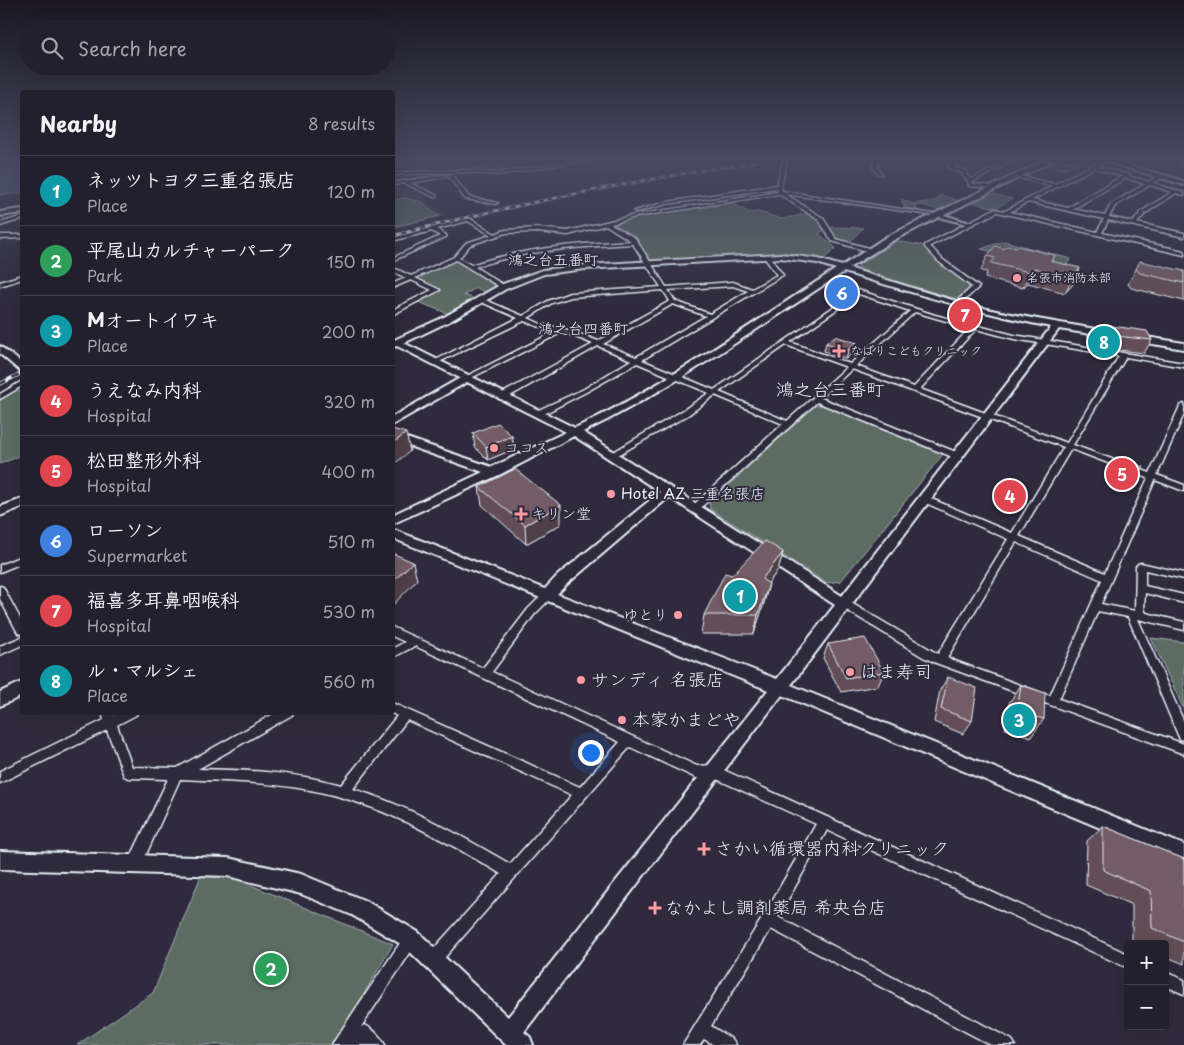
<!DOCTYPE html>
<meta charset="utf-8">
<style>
:root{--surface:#23202e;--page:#2b2836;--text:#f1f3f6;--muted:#a3a3aa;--line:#403e4a;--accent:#ff9aa2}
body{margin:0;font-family:"Playpen Sans","Klee One",sans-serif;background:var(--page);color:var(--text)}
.controls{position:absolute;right:15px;bottom:15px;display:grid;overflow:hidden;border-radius:5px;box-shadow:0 5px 20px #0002}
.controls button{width:45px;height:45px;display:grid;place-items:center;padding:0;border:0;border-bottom:1px solid var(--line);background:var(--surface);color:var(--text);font:25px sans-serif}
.you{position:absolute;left:590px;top:752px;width:18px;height:18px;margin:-12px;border:4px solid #fff;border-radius:50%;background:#1a73e8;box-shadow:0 0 0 8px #1a73e833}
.badge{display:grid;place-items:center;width:32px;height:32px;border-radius:50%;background:var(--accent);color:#fff;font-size:16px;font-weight:700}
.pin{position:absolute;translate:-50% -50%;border:2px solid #fff;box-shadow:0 1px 5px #0006}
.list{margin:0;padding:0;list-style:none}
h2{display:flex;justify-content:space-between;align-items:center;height:65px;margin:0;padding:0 20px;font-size:21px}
h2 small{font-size:16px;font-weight:400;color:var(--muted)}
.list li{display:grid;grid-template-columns:32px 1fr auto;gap:15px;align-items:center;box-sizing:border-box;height:70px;padding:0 20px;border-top:1px solid var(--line)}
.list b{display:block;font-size:19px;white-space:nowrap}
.list p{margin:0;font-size:16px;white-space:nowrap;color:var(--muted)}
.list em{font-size:16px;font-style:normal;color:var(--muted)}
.icon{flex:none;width:28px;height:28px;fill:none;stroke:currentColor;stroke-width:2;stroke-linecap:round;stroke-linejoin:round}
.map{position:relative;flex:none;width:1184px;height:1045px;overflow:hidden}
.search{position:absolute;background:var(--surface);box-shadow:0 5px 20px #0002;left:20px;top:20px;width:375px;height:55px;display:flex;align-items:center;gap:12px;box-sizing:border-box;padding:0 18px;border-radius:28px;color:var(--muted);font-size:19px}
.panel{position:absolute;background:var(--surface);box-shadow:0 5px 20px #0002;left:20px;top:90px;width:375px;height:625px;border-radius:5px}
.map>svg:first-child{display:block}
</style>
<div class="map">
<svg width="1184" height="1045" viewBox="0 0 1184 1045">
<rect width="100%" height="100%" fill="#2f2a3d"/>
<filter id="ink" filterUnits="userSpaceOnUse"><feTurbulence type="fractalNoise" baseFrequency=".02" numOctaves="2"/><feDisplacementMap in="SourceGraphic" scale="10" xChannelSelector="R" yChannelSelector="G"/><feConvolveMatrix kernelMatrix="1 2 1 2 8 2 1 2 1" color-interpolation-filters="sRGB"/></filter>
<g filter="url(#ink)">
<path fill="#433949" d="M403 184 418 192 446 216 393 230V185Z"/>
<g fill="#5d6c64" stroke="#a2aeae">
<path d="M993 194 1012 199 996 208 975 203Z"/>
<path d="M940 195 960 201 939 210 922 205 916 206 917 210 905 208 901 199 912 204 937 200Z"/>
<path d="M404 198 422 202 440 216 393 227V201Z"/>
<path d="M731 202 749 213 758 212 782 219 806 214 819 221 825 229 819 234 836 248 824 259 781 254 653 262 634 238 608 223Z"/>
<path d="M832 227 863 228 849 243 836 238 831 228Z"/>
<path d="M897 241 925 246 937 260 969 285 970 288 958 298H951L861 270 858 265Z"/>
<path d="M1004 241 1071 259 1062 269 981 249Z"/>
<path d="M456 261 499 287 488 293 476 288 464 295 475 299 449 314 418 302 438 291 413 279Z"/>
<path d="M16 388 22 393V455L0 464V400Z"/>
<path d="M816 405H823L944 453 841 581 827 583 710 509 709 503Z"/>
<path d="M1151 638 1184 642V710Z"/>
<path d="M205 866 393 944 334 1045H77L153 993Z"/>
</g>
<path fill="#54627e" stroke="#8f9baf" d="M22 168V193L0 195V169Z"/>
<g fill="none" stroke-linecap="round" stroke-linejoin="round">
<path stroke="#8f9baf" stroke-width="2" d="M392 182 443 174 449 170 488 168"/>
<defs>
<g id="street">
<path d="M484 161H489L501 170 497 171Z"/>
<path d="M573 161H583L498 175 463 172 392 175V173L463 170 498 173Z"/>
<path d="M783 161H787L781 186 782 191 940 215 938 216 785 194 823 218 836 239 872 249V251L870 252 832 241 819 220 779 194 635 217 611 224 635 238 666 287 733 282 752 289 777 275 764 257 767 255 769 256 783 275 642 360 714 390 858 290 935 315 1014 335 1184 363V367L1126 357 1073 445 1150 473 1180 406 1184 404V414L1157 475 1184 485V491L1155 480 1101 604 1135 611 1136 566 1138 564 1141 563 1184 573V579L1145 570V586L1184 595V603L1145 593 1144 609 1146 613 1184 622V630L1138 619 1184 722V740L1180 739 1178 735 1128 617 1098 611 1059 699 1184 744V754L936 663 923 657 840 606 838 603 840 600H846L938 654 1008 539 921 501 920 499 924 496 927 497 1012 533 1064 447 852 369 821 398 961 454 962 456 961 458H955L817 402 697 511 694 512 690 509 691 507 783 424 715 395 688 415 613 458H610L609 456 610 454 682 411 709 393 637 363 588 391 540 416H534V412L584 389 631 360 598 346 505 399H499V395L593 344 563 332 469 379H465V377L556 331 537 326 524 321 437 363H433L432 362 518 318 479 301V299H483L523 316 548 301 570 293 661 287 633 244C579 247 526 250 475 267L505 286 506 287 503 289 456 260 415 278 440 290 392 315V310L432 290 411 280 392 288V284L406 278 392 271V267L411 276 454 257 466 243 491 235 468 221 437 229 446 235V237L392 261V258L440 236 432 231 392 241V238L469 218 495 234 505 230 537 228 568 231 635 215 778 192 777 188 667 204 636 212 634 211 667 202 777 185ZM606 225 631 241C577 244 523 248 471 265L459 258 470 245 506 233 537 232 568 235ZM733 286 748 291 710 314 675 301 668 290ZM663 290 670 301 598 341 572 331 541 324 528 318 552 303 571 297ZM859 294 910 311 850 364 790 342ZM673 304 706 316 636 357 603 344ZM915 312 970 328 914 387 856 366ZM976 329 1014 339 1119 356 1067 443 920 389ZM786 345 847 367 787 421 719 392ZM1071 449 1148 478 1105 573 1019 536ZM1016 542 1102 580 1050 696 947 658Z"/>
<path d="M873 161H877L880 164 877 166 882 174H878L872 166 875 164Z"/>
<path d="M949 161 957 162V164L953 167 967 171 966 175 971 179 1010 161H1015L972 182 973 184 996 186 994 188 969 186 968 181 962 175 963 173 948 168V166L953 163Z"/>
<path d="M1100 161H1105L1097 166 1125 174H1129V176L1149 182 1159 175H1163V177L1153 183 1184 193V195L1176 193 1146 213 1137 223 1184 233V237L1108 220 1102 233 1184 251V255L997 212 930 246 942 259 979 287 959 305H955V303L972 287 938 261 925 247V245L994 209 1005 211 1052 186 1016 177V175L1055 184ZM1094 168 1122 176 1068 208 1032 200ZM1126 178 1145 184 1111 204 1105 216 1073 209ZM1150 185 1172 192 1142 211 1133 222 1109 217 1115 206ZM1028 202 1104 219 1097 232 1010 212Z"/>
<path d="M444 175 446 177 410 183 436 195V197H434L404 183 392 185V183Z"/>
<path d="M448 175H452L469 197 498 203 496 204 465 199Z"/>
<path d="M20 217H22V219L0 226V223Z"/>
<path d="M0 235H22V238L0 239Z"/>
<path d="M22 275V279L0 286V282Z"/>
<path d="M22 381V386L0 399V394Z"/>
<path d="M22 556V563L0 572V565Z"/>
<path d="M0 586 3 587 22 622V634L18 633 0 599Z"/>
<path d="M547 592 550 593 552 596 550 599 534 615 492 672 697 766 713 765 717 767 1128 954V968L827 830 778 917 1012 1040 1015 1045H991L771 929 711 1026 733 1040 736 1045H714L704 1039 700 1045H683L764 915 816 824 712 777 696 778 630 747 439 964 434 966 429 964 427 959 429 954 501 874C441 838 379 803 310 790 267 782 223 781 180 779L140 868 135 870 130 868 128 863 168 779 128 778 124 776 107 730 0 783V771L104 720 102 712H113L114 715 120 712H137L136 715 117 725 132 767 177 768 277 712H293L292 715 198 769C246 770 295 772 341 785L397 716 390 712H392V703L580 787 620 742 415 646 392 658V649L405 642 392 636V627L483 668 528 609 544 593ZM407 720 572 795 510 864C460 835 409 806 353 789Z"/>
<path d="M22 637V645L0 655V646Z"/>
<path d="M411 932 416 934 418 939 416 944 361 1027 365 1025C373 1029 381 1037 385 1045H332L335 1040 406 934Z"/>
<path d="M1165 972 1184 980V994L1165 986Z"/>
</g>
<g id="secondary">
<path d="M1044 161H1052L944 215 970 223V225L939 217 892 241 849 268C897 283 946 300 996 311 1058 324 1121 333 1184 343V349L1059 329 791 685 1184 845V863L782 695 524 1032 530 1037 533 1045H506L404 946 352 915 301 894 228 876 0 869V851L228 858 301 874 366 901 418 932 508 1017 768 690 392 538V529L545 589 557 576 660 492 574 436 499 475 392 524V515L483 472 392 440V433L492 467 566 432 467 382 392 425V417L460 378 397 346 392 348V341L444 317 500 285 543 270 585 265 781 254 818 259 842 266 886 237ZM781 258 817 263 836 269C751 324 667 384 575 428L404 343 450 321 506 289 544 274 585 269ZM844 272C912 293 980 313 1051 327L842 596 583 432C674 388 758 327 844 272ZM669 497 835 605 777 679 557 594 567 584Z"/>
<path d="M1105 161H1114L1184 181V185Z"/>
<path d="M0 346 22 363V371L19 370 0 354Z"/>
<path d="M22 499V507L0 516V507Z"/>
<path d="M22 682V696L0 706V692Z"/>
</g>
<path id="primary" d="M22 209V213L0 216V212Z"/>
</defs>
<use href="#street" stroke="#e8f1f8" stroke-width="3"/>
<use href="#secondary" stroke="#e8f1f8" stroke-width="4"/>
<use href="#primary" stroke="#e8f1f8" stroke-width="4"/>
<use href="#street" fill="#2f2a3d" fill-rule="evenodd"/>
<use href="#secondary" fill="#2f2a3d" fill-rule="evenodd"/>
<use href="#primary" fill="#2f2a3d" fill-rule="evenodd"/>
<defs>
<path id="rail-far1" d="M392 236C513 204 635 181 758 161"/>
<path id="rail" d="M0 384 22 373"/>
</defs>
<use href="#rail-far1" stroke="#e8f1f8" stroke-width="3"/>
<use href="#rail" stroke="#e8f1f8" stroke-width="4"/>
<use href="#rail-far1" stroke="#2f2a3d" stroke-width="2" stroke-dasharray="5" stroke-linecap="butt"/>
<use href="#rail" stroke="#2f2a3d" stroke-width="2.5" stroke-dasharray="7" stroke-linecap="butt"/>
</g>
<g fill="#634e57" stroke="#e8f1f8">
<path d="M1053 161H1080L1064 169 1051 166Z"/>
<path d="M1182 161H1184V166L1180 165Z"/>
<path d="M1015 247 1055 255 1052 262 1080 268 1073 284 1065 293 1028 283 1023 288 985 278 987 272 981 271 987 256 1004 249Z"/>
<path d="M1136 269 1184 271V301L1131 288 1128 284Z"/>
<path d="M1105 325 1152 340 1144 353 1102 348 1099 337Z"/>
<path d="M826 343H857L854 351 846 359 824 351Z"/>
<path d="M473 433 512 436 514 449 488 460 475 447Z"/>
<path d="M1116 457 1139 476 1133 485 1105 474Z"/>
<path d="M479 487 561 524 526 544 482 505Z"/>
<path d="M783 552 778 570 768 584 764 603 754 634H701L704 615 732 575Z"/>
<path d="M828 644 884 672 878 686 841 692 823 658Z"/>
<path d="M948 677 972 721 963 734 934 722 940 690Z"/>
<path d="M1021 685 1044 719 1031 737 1005 729 1009 703Z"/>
<path d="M1103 826 1184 859V964L1165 956V944H1137L1132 942V905L1086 885 1087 841Z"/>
</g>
<g fill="#504047" stroke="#e8f1f8">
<path d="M1067 161H1080L1064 169Z"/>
<path d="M1035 268 1028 283 1023 288 1029 272Z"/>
<path d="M1080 268 1073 284 1065 293 1072 278Z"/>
<path d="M857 343 854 351 846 359 848 350Z"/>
<path d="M406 433 410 451 392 466V444Z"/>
<path d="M512 436 514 449 488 460 486 447Z"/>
<path d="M561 505V524L526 544 525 525Z"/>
<path d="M783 552 778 570 758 597 762 579Z"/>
<path d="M413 562 417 580 392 606V582Z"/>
<path d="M769 584 764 603 754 634 758 615Z"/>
</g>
<g fill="#735b65" stroke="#e8f1f8">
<path d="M995 246 1004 249 1007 246 1015 247 1017 246 1055 255 1051 261 1080 268 1072 278 1035 268 1029 272 991 263 995 258 987 256Z"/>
<path d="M1140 261 1184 271V283L1140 273 1136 269Z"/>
<path d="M1105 325 1147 331 1152 340 1108 335Z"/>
<path d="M835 336 857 343 848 350 826 343Z"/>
<path d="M498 423 512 436 486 447 473 433Z"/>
<path d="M392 429 406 433 392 444Z"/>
<path d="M1116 457 1144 467 1139 476 1111 465Z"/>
<path d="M515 469 561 505 525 525 479 487Z"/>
<path d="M765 541 783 552 762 579 769 584 758 615H704L725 573 732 575Z"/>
<path d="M392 553 413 562 392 582Z"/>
<path d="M865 638 884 672 846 678 828 644Z"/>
<path d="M948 677 977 688 972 721 941 709Z"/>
<path d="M1021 685 1045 693 1044 719 1017 712Z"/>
<path d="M1103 826 1184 859V942L1152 928 1151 891 1103 870Z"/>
</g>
</g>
<linearGradient id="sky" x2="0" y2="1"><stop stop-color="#1a1722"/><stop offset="0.52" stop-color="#474a62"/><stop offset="1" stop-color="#474a62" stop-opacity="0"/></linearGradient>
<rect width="1184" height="307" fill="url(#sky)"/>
<g fill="#ff9aa2" stroke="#2f2a3d" stroke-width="2">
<circle cx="1017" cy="278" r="5"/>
<path d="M836.5 343.5h5v5h5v5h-5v5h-5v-5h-5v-5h5z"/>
<circle cx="494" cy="448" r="5"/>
<circle cx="611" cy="494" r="5"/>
<path d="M518.5 506.5h5v5h5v5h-5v5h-5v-5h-5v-5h5z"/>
<circle cx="678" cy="615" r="5"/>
<circle cx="850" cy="672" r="5"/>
<circle cx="581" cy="680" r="5"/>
<circle cx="622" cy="720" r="5"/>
<path d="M701.5 841.5h5v5h5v5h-5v5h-5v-5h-5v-5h5z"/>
<path d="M652.5 900.5h5v5h5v5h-5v5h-5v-5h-5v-5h5z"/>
</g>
<g text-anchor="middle" stroke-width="4" stroke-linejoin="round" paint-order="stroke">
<g font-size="12" fill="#e8f1f8" stroke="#2f2a3d" text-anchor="start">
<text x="1027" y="282">名張市消防本部</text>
<text x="850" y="355">なばりこどもクリニック</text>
</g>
<g font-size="15" fill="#e8f1f8" stroke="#2f2a3d">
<text x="553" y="265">鴻之台五番町</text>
<text x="583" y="334">鴻之台四番町</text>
</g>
<g font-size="15" fill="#e8f1f8" stroke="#2f2a3d" text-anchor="start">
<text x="504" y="453">ココス</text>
<text x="621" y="499">Hotel AZ 三重名張店</text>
<text x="531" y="519">キリン堂</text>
<text x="668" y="620" text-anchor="end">ゆとり</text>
</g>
<g font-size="18" fill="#e8f1f8" stroke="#2f2a3d">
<text x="830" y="396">鴻之台三番町</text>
</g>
<g font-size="18" fill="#e8f1f8" stroke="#2f2a3d" text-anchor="start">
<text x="860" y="678">はま寿司</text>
<text x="591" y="686">サンディ 名張店</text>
<text x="632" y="726">本家かまどや</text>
<text x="715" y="855">さかい循環器内科クリニック</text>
<text x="665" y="914">なかよし調剤薬局 希央台店</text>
</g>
</g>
</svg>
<div class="controls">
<button>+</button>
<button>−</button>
</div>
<div class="you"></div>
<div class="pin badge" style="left:740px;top:596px;background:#0f9aa8">1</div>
<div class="pin badge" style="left:271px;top:969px;background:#2e9e5b">2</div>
<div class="pin badge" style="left:1019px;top:720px;background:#0f9aa8">3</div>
<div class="pin badge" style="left:1010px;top:496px;background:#e0444e">4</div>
<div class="pin badge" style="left:1122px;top:474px;background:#e0444e">5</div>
<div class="pin badge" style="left:842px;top:293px;background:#3f7fe0">6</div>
<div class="pin badge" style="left:965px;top:315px;background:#e0444e">7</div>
<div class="pin badge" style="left:1104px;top:342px;background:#0f9aa8">8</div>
<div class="search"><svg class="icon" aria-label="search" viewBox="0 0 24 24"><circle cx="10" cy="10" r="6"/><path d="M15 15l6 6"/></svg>Search here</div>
<section class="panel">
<h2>Nearby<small>8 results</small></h2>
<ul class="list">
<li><span class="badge" style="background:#0f9aa8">1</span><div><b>ネッツトヨタ三重名張店</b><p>Place</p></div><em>120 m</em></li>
<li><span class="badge" style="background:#2e9e5b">2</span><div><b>平尾山カルチャーパーク</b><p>Park</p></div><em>150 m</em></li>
<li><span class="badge" style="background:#0f9aa8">3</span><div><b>Mオートイワキ</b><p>Place</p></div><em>200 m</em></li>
<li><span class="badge" style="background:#e0444e">4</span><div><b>うえなみ内科</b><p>Hospital</p></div><em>320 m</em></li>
<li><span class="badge" style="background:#e0444e">5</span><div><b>松田整形外科</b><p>Hospital</p></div><em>400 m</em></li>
<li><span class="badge" style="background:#3f7fe0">6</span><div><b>ローソン</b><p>Supermarket</p></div><em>510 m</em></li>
<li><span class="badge" style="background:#e0444e">7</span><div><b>福喜多耳鼻咽喉科</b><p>Hospital</p></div><em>530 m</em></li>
<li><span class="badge" style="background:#0f9aa8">8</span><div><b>ル・マルシェ</b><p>Place</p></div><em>560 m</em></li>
</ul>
</section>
</div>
